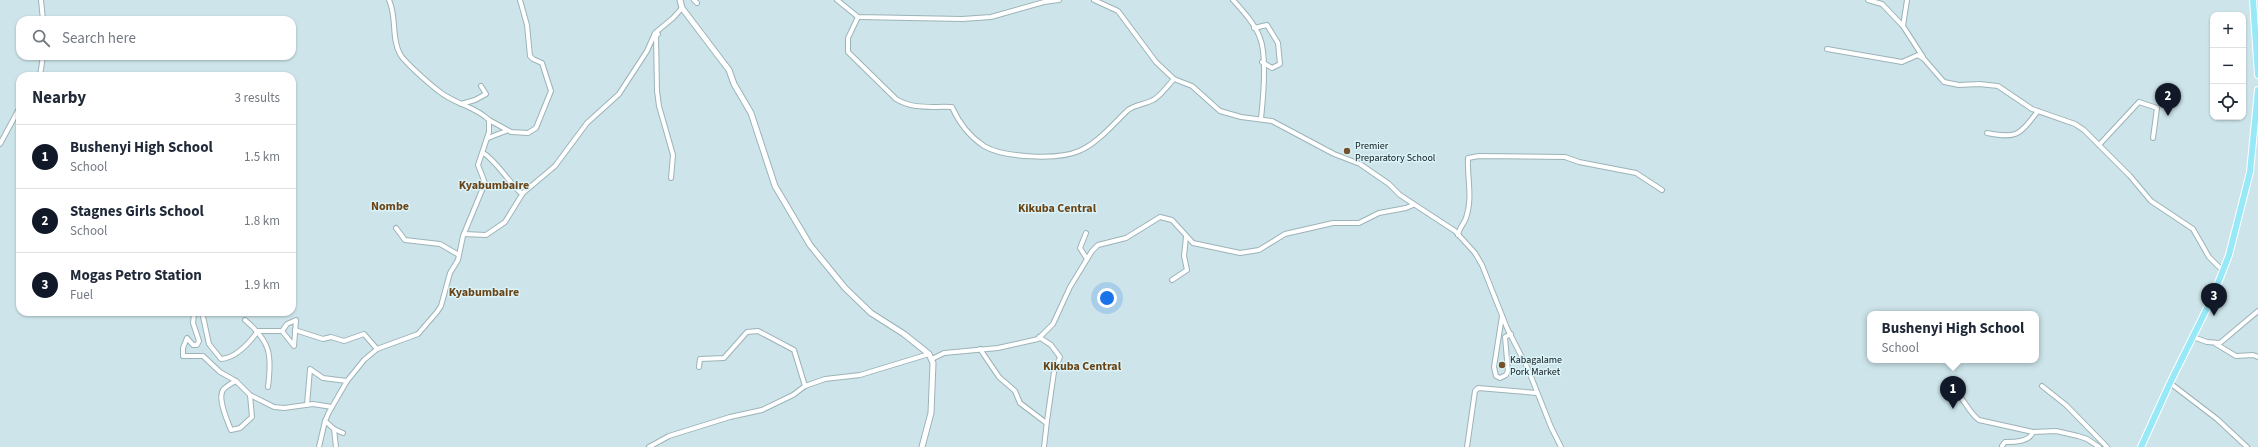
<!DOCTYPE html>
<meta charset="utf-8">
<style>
:root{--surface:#fff;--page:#f6f6f7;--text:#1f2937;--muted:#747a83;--line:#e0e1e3;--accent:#111827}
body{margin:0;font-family:"Source Sans 3",sans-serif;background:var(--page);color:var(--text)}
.controls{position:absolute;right:12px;top:12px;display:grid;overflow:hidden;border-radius:8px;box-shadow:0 1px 3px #0004}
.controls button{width:36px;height:36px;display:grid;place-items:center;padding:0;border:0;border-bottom:1px solid var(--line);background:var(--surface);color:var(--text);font:20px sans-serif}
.you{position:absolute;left:1107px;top:298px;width:14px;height:14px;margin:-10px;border:3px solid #fff;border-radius:50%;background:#1a73e8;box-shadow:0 0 0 6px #1a73e833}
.badge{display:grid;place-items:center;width:26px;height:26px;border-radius:50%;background:var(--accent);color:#fff;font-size:13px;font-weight:700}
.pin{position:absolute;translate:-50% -33px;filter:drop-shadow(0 1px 2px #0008)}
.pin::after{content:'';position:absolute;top:21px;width:14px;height:12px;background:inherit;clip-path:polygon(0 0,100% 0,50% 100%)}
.popup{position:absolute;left:1867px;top:311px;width:172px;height:52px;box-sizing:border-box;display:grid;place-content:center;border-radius:8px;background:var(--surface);filter:drop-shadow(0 1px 3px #0005);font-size:13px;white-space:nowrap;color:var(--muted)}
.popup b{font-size:15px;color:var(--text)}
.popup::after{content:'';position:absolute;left:50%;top:100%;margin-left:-8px;border:8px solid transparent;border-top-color:var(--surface)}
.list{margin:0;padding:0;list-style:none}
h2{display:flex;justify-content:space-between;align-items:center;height:52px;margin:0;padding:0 16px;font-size:17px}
h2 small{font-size:13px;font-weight:400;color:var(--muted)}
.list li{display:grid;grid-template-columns:26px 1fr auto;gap:12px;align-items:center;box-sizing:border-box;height:64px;padding:0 16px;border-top:1px solid var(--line)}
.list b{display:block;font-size:15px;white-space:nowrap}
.list p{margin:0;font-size:13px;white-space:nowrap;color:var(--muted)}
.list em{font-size:13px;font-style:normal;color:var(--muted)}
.icon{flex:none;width:22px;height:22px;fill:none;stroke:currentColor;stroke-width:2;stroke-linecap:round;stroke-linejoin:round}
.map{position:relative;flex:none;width:2258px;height:447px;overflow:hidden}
.search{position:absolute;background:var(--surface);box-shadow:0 1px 3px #0004;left:16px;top:16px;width:280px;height:44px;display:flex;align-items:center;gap:10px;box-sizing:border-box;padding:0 14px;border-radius:12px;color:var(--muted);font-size:15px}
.panel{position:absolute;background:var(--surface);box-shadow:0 1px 3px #0004;left:16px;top:72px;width:280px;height:244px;border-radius:12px}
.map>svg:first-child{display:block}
</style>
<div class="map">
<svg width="2258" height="447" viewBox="0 0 2258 447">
<rect width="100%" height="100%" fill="#cde5ea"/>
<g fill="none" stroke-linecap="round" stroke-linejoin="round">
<defs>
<g id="minor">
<path d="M41 0 43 20"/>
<path d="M694 0 697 3"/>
<path d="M837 0 858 17 962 19 991 17 1044 2 1059 0"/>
<path d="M1094 0 1118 11 1156 62 1174 79 1192 86 1220 111 1241 117 1272 121 1334 154 1360 164 1389 184 1400 195 1455 231 1475 253 1482 265 1507 328 1528 369 1551 427 1561 447"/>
<path d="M1233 0C1243 11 1255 24 1260 38 1267 55 1263 100 1261 119"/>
<path d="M1868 0 1882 4 1903 26"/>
<path d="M1907 0 1903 26 1923 57"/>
<path d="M858 17 848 38V52L896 99C914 110 932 106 952 107 959 123 969 136 984 146 1004 158 1059 160 1079 151 1097 144 1114 123 1128 110 1134 105 1146 104 1153 100 1161 96 1168 85 1174 79"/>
<path d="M1254 28 1267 25 1278 43 1280 64 1272 68 1262 62"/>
<path d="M658 34 656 36 657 91 659 106 673 155 671 178"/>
<path d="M1827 49 1902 62 1918 55 1924 59 1944 82 1959 85 1979 84 1998 86 2032 109 2075 124 2084 130 2130 176 2151 201 2193 229 2209 257 2223 271"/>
<path d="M40 76 43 56"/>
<path d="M461 104 475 100 486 94 481 86"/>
<path d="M489 120 511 132 528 133 536 128 551 91 542 63 533 59 530 56 527 25 520 0"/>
<path d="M1987 133C2018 139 2019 135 2038 111"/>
<path d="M488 138 506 131"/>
<path d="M0 144 20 107"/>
<path d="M2099 145 2139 102 2157 108 2153 138"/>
<path d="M483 153C495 159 510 184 522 194"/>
<path d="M396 228 405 240 440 244 459 255"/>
<path d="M1086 233 1080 248 1087 259"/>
<path d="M464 234 486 235 505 222 523 193 555 166 587 123 619 94 647 51 655 33 673 18 682 8"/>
<path d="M1458 235C1459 228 1464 224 1466 218 1473 198 1467 178 1468 158L1479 156 1565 157 1579 162 1636 173 1662 190"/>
<path d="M1172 280 1187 270 1184 256 1186 237"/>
<path d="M202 312 194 314 193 323 199 341 197 345H193L187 338 183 348V356H203L220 372 236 381 250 395 274 407 284 408 313 404 332 407"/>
<path d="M202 312 209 344 221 359C236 358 250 342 258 331H282L294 346 296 320 287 324 282 331"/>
<path d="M1502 316 1494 367 1496 376 1500 378 1506 375 1508 371 1505 337 1511 334"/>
<path d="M245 320C271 342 272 355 268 387"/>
<path d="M295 330 323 339 331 337 344 341 364 334 377 349"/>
<path d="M1039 337 1051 345 1060 357 1054 372 1047 421"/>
<path d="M2193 337 2207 342 2220 343 2258 311"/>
<path d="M2216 344 2236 356 2253 355 2258 357"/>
<path d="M980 349 999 377 1015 391 1020 403 1045 422 1047 421 1044 447"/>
<path d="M932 359 944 353 998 348 1038 339 1053 324 1070 287 1092 251 1098 245 1126 238 1160 217 1172 220 1193 243 1240 253 1259 250 1285 234 1333 223H1359L1379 213 1406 208 1413 205"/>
<path d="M699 367 700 359 724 358 747 332 758 331 794 350 805 386"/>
<path d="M236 381C232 383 226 386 223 390 217 399 228 422 231 430L240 428 252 417 250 395"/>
<path d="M1946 382C1950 389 1956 392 1961 398 1968 406 1970 413 1979 420L2033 432 2056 431 2078 436 2087 439 2099 447"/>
<path d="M2170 383 2217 419 2247 447"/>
<path d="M2042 386 2066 405 2107 447"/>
<path d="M307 405 310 369 323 378 347 381"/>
<path d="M325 421 334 429 336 447"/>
<path d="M334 429 343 433"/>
<path d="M2002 446 2005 442C2015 442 2029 442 2033 432"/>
<path d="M319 447 325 421 329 412 347 381 364 360 377 349 418 334 437 312 441 306 450 273 458 260 463 236 485 183 478 165 489 132V120C477 108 460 105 446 96 437 91 405 63 400 54 391 38 397 17 389 0"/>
<path d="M649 447 669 436 730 417 762 410 793 395 805 386 825 379 860 375 929 354"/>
<path d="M1467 447 1475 391 1478 388 1537 393"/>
</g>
<path id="tertiary" d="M680 0 682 8 729 70 734 84 751 113 775 186 810 245 845 288 871 313 904 334 929 354 933 363 931 413 922 447"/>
<g id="primary">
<path d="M2253 0 2258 75"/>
<path d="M2141 447 2170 383 2213 296 2229 255 2250 172 2258 90"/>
</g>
</defs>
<use href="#minor" stroke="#9cb3b8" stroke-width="6"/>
<use href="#tertiary" stroke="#9cb3b8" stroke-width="7"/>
<use href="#primary" stroke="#fff" stroke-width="8"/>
<use href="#minor" stroke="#fff" stroke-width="4"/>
<use href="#tertiary" stroke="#fff" stroke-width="5"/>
<use href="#primary" stroke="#97e9f8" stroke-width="6"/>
</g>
<g fill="#74522a" stroke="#daf3f8" stroke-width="1.5">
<circle cx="1347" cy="151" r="4"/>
<circle cx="1502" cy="365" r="4"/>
</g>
<g text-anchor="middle" stroke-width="3" stroke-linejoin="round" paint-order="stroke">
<g font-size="10" fill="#0f181a" stroke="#daf3f8" text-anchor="start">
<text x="1355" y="149">Premier<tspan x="1355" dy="12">Preparatory School</tspan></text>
<text x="1510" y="363">Kabagalame<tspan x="1510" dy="12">Pork Market</tspan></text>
</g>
<g font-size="12" font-weight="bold" fill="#6b4516" stroke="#daf3f8">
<text x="494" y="189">Kyabumbaire</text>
<text x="390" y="210">Nombe</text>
<text x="1057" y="212">Kikuba Central</text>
<text x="484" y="296">Kyabumbaire</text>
<text x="1082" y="370">Kikuba Central</text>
</g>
</g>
</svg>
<div class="controls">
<button>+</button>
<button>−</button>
<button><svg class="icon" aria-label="locate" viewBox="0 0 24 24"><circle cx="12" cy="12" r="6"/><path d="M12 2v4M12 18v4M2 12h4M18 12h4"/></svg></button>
</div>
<div class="you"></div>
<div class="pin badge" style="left:1953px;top:409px">1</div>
<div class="popup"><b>Bushenyi High School</b>School</div>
<div class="pin badge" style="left:2168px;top:116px">2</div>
<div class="pin badge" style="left:2214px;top:316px">3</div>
<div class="search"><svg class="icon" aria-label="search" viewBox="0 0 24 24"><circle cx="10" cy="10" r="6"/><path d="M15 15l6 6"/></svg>Search here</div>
<section class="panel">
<h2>Nearby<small>3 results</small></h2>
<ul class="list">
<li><span class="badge">1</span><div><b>Bushenyi High School</b><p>School</p></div><em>1.5 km</em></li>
<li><span class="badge">2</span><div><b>Stagnes Girls School</b><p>School</p></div><em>1.8 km</em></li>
<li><span class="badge">3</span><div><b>Mogas Petro Station</b><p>Fuel</p></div><em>1.9 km</em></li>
</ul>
</section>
</div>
